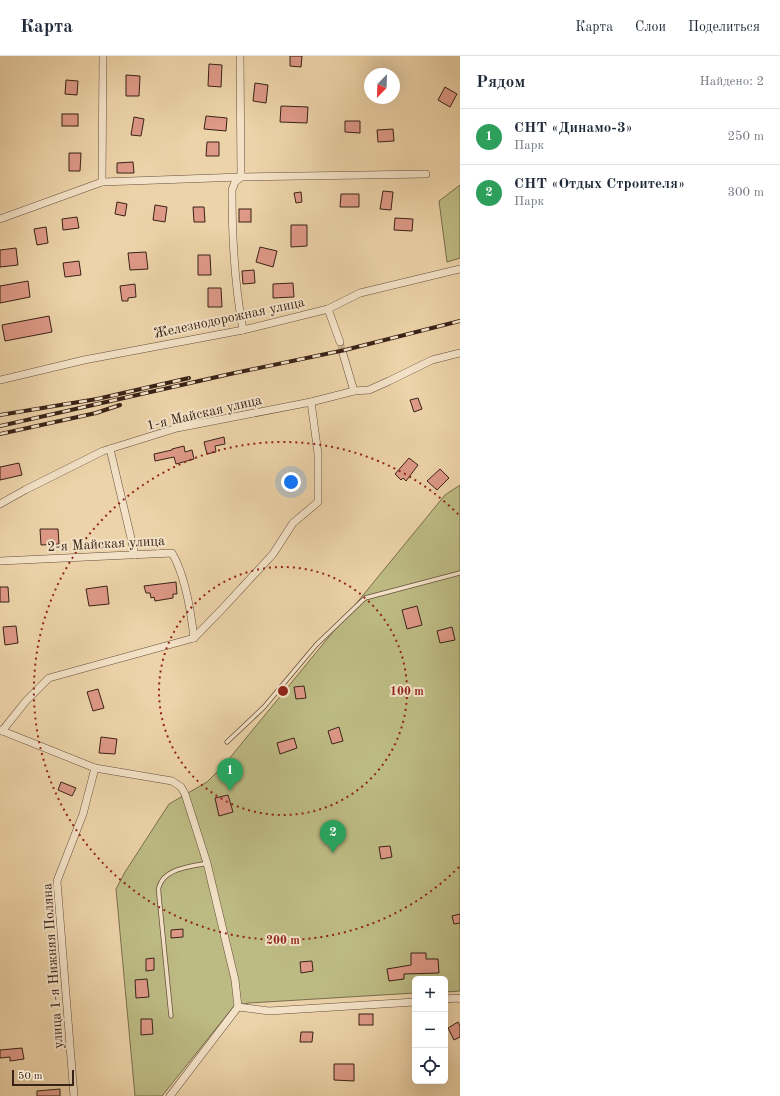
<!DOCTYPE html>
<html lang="ru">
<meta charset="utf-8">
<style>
:root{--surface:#fff;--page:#f2f2f3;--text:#1f2937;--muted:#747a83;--line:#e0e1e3;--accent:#8f2418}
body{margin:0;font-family:"Old Standard TT",serif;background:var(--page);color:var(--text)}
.controls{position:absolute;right:12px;bottom:12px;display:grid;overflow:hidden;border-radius:6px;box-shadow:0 4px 16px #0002}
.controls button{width:36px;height:36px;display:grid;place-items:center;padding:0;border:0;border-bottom:1px solid var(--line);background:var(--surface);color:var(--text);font:20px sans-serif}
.compass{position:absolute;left:364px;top:12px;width:36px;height:36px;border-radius:50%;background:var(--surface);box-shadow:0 4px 16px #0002;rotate:203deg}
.scale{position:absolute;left:12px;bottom:10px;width:62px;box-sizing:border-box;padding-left:4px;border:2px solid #392217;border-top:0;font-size:11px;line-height:14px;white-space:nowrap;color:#392217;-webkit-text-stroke:3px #f3e2c7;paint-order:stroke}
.you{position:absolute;left:291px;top:426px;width:14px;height:14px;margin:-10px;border:3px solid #fff;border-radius:50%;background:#1a73e8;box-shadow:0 0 0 6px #1a73e833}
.badge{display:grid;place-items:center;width:26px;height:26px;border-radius:50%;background:var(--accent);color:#fff;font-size:13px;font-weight:700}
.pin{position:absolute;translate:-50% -33px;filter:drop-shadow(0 1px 2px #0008)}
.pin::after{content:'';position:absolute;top:21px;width:14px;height:12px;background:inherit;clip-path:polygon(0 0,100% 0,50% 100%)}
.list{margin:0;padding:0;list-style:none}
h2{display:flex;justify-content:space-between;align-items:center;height:52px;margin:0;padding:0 16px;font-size:17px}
h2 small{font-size:13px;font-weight:400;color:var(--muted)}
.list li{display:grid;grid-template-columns:26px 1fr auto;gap:12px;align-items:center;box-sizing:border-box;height:56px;padding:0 16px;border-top:1px solid var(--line)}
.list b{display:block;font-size:15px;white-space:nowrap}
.list p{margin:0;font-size:13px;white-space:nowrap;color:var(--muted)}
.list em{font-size:13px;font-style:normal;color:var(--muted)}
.icon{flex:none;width:22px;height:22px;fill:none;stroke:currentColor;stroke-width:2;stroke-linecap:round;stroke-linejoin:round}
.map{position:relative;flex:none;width:460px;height:1040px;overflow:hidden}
header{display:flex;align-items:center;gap:24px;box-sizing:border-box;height:56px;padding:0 20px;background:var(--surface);border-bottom:1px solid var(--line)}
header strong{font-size:19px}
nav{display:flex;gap:22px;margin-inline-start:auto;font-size:14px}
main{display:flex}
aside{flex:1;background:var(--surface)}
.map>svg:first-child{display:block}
</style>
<header>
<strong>Карта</strong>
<nav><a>Карта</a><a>Слои</a><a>Поделиться</a></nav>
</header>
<main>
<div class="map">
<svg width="460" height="1040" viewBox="0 0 460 1040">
<rect width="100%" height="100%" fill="#edd3a9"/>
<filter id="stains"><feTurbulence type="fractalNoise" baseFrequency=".005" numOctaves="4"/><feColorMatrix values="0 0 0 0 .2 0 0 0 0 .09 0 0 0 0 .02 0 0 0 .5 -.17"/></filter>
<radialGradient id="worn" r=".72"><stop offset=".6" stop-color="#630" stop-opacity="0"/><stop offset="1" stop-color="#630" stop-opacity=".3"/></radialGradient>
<g fill="#bdbb84" stroke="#7b6e4e">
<path d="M460 129V202L447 206 439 145Z"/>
<path d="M460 429V935L445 936V923H415V937L249 947 234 950 162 1040H135L116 833 125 816 169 748 207 726 224 709 445 439Z"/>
</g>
<g fill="#de9987" stroke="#392217">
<path d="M290 0H302L301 11 290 10Z"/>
<path d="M209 8 222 9 221 31 208 30Z"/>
<path d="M126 19 140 20 139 40H126Z"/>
<path d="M66 24 78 25 77 39 65 38Z"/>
<path d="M255 27 268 29 266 47 253 45Z"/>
<path d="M445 31 457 38 450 51 438 44Z"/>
<path d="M281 50 308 51 307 67 280 66Z"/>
<rect x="62" y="58" width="16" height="12"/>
<path d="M206 60 227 62 226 75 204 73Z"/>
<path d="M134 61 144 63 141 80 131 79Z"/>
<path d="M345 65H360V77L345 76Z"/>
<path d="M393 73 394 85 378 86 377 74Z"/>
<path d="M207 86H219V100H206Z"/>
<path d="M69 97H81L80 115H69Z"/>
<path d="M133 106 134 117H117V107Z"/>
<path d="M383 135 393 136 391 154 380 153Z"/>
<path d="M301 136 302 146 296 147 294 137Z"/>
<path d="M341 138H359V151H340Z"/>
<path d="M117 146 127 148 125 160 115 158Z"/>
<path d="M155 149 167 151 165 166 153 164Z"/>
<path d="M193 151H204L205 166H194Z"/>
<rect x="239" y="153" width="12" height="13"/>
<path d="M77 161 79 172 63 174 62 163Z"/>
<path d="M395 162 413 163 412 175 394 174Z"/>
<path d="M291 169H307V190L291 191Z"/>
<path d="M46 171 48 187 37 189 34 173Z"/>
<path d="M260 191 277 195 273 211 256 206Z"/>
<path d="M16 192 18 209 0 211V194Z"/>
<path d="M146 196 148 213 130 214 128 197Z"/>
<path d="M198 199H210L211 219H198Z"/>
<path d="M79 205 81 219 65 221 63 207Z"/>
<path d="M254 214 255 227 243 228 242 215Z"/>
<path d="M28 225 30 241 0 247V230Z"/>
<path d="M293 227 294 241 273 242V228Z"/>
<path d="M135 228 136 241 128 242V245H122L120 230Z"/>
<path d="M208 232H221L222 251H208Z"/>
<path d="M49 260 52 276 5 285 2 269Z"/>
<path d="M418 342 422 353 414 356 410 344Z"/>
<path d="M224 381 225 388 215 390 216 396 207 398 204 386Z"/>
<path d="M184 390 185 396 192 394 194 403 176 408 174 401 155 405 154 398 172 394V393Z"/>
<path d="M409 402 418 409 406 425 403 422 401 424 395 418Z"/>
<path d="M19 407 22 419 0 424V411Z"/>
<path d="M440 413 449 422 437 434 427 425Z"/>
<path d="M40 473H58L59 488 41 489Z"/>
<path d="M176 526 177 538H173V542L155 545 154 541 151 542 150 537H146L144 530Z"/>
<path d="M107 530 109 548 89 550 86 533Z"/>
<path d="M0 531H8L9 546H0Z"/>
<path d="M417 550 422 569 407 573 402 554Z"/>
<path d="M16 570 18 587 5 589 3 571Z"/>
<path d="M452 571 455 584 440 587 437 575Z"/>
<path d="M304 630 306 642 296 643 294 631Z"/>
<path d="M98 633 104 652 93 655 87 636Z"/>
<path d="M339 671 343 685 332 688 328 675Z"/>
<path d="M101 681 117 683 115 698 99 697Z"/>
<path d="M294 682 297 692 280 698 277 687Z"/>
<path d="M61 726 76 732 72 740 58 734Z"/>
<path d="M228 739 233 756 219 760 215 742Z"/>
<path d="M390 790 392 801 381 803 379 791Z"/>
<path d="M460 858V867L454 868 452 860Z"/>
<path d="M183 873V881L171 882V874Z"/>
<path d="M411 897H426V903H438L439 917 404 918V923L389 925 387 913 411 909Z"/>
<path d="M154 902V914L146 915V903Z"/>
<path d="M312 905 313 915 301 917 300 906Z"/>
<path d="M147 923 149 941 136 942 135 924Z"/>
<rect x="359" y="958" width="14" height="11"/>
<path d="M141 963H152L153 978 141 979Z"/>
<path d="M458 966 460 970V981L454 984 448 972Z"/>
<path d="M301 976H313L312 986H300Z"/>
<path d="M22 992 24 1003 10 1005V1001L0 1002V994Z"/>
<path d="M334 1008H354V1025L334 1024Z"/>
<path d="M60 1033V1040H37V1035Z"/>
</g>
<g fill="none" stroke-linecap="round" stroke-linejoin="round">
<path stroke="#c9b08c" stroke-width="7" stroke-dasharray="7 3.5" stroke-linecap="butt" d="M340 286 343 298"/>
<defs>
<g id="lane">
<path d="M227 686 264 651 316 589 365 542 460 517"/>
<path d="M171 960 159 840C159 837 158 833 159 831 164 812 191 811 207 807"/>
</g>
<g id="street">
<path d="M240 0 241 121 235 126 232 134C232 183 234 226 243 274"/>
<path d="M102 126 103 0"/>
<path d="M0 163 102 126 241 121 426 118"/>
<path d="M328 253 340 286"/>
<path d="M343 298 354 335"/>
<path d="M0 324 84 304 243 274 328 253 360 237 460 213"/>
<path d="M110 393 135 499"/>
<path d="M0 448 25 434 103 395 177 372 311 346 354 335 369 334 389 325 432 304 460 297"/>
<path d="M0 505 172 497C185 519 191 556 194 582"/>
<path d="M0 674 95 712 172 725 181 731 185 738 207 807 235 924 238 951 269 955 415 946"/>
<path d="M2 675 26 645 49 622 194 582 224 551 273 498 293 467 318 446V398L311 346"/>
<path d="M445 943 459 942 460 943"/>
<path d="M74 1040 57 825 83 758 95 712"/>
<path d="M170 1040 238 951"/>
</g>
</defs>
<use href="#lane" stroke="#664e3c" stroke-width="5"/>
<use href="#street" stroke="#664e3c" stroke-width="8"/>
<use href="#lane" stroke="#f3e2c7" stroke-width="3.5"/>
<use href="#street" stroke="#f3e2c7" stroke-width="7"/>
<defs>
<g id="rail">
<path d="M0 359 97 343 189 322"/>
<path d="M0 370 230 318 345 294 460 265"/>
<path d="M0 378 96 357 120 349"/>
</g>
</defs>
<use href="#rail" stroke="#392217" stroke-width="4"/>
<use href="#rail" stroke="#f3e2c7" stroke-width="2.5" stroke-dasharray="8" stroke-linecap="butt"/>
</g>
<g fill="none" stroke="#8f2418" stroke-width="2" stroke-dasharray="2 4">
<circle cx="283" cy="635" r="124"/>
<path d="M459 811A249 249 0 1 1 459 459"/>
</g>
<g text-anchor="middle" stroke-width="4" stroke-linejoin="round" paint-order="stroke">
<g font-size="14" fill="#392217" stroke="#f3e2c7">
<text transform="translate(229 261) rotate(-12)" y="5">Железнодорожная улица</text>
<text transform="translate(204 356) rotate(-13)" y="5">1-я Майская улица</text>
<text transform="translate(106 487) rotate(-3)" y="5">2-я Майская улица</text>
<text transform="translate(52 910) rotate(-94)" y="5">улица 1-я Нижняя Поляна</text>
</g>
</g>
<circle cx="283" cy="635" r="6" fill="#8f2418" stroke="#f3e2c7" stroke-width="2"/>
<g font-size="12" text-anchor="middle" font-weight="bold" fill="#8f2418" stroke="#f3e2c7" stroke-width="4" stroke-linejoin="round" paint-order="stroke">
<text x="407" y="639">100 m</text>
<text x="283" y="888">200 m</text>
</g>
<rect width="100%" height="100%" filter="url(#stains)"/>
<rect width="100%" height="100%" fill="url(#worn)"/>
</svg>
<div class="controls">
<button>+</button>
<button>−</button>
<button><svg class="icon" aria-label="locate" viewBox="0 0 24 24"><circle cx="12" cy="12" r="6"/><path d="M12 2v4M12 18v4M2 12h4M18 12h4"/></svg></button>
</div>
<svg class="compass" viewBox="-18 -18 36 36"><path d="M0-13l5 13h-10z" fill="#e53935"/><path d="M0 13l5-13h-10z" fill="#747a83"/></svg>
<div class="scale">50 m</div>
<div class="you"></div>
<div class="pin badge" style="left:230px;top:735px;background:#2e9e5b">1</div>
<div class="pin badge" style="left:333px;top:797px;background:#2e9e5b">2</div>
</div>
<aside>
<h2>Рядом<small>Найдено: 2</small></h2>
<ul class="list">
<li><span class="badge" style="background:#2e9e5b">1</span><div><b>СНТ «Динамо-3»</b><p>Парк</p></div><em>250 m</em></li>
<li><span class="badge" style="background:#2e9e5b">2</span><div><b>СНТ «Отдых Строителя»</b><p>Парк</p></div><em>300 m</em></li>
</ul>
</aside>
</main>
